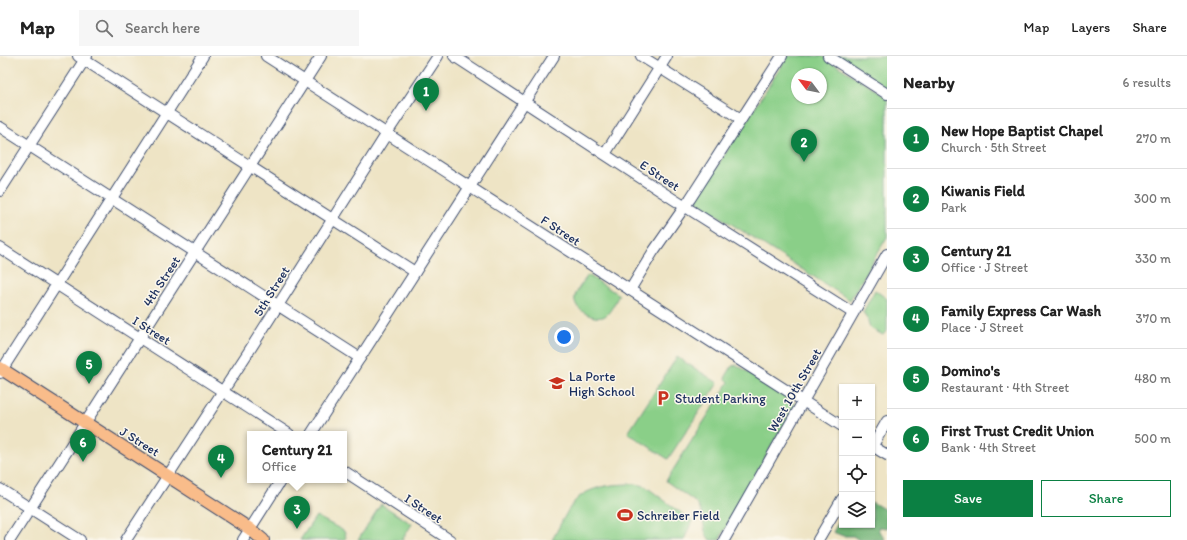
<!DOCTYPE html>
<meta charset="utf-8">
<style>
:root{--surface:#fff;--page:#f6f6f6;--text:#222;--muted:#767676;--line:#e0e0e0;--accent:#0b8043}
body{margin:0;font-family:Itim,sans-serif;background:var(--page);color:var(--text)}
.controls{position:absolute;right:12px;bottom:12px;display:grid;overflow:hidden;border-radius:0px;box-shadow:0 1px 3px #0004}
.controls button{width:36px;height:36px;display:grid;place-items:center;padding:0;border:0;border-bottom:1px solid var(--line);background:var(--surface);color:var(--text);font:20px sans-serif}
.compass{position:absolute;left:791px;top:12px;width:36px;height:36px;border-radius:50%;background:var(--surface);box-shadow:0 1px 3px #0004;rotate:302deg}
.you{position:absolute;left:564px;top:281px;width:14px;height:14px;margin:-10px;border:3px solid #fff;border-radius:50%;background:#1a73e8;box-shadow:0 0 0 6px #1a73e833}
.badge{display:grid;place-items:center;width:26px;height:26px;border-radius:50%;background:var(--accent);color:#fff;font-size:13px;font-weight:700}
.pin{position:absolute;translate:-50% -33px;filter:drop-shadow(0 1px 2px #0008)}
.pin::after{content:'';position:absolute;top:21px;width:14px;height:12px;background:inherit;clip-path:polygon(0 0,100% 0,50% 100%)}
.popup{position:absolute;left:247px;top:375px;width:100px;height:52px;box-sizing:border-box;display:grid;place-content:center;border-radius:0px;background:var(--surface);filter:drop-shadow(0 1px 3px #0005);font-size:13px;white-space:nowrap;color:var(--muted)}
.popup b{font-size:15px;color:var(--text)}
.popup::after{content:'';position:absolute;left:50%;top:100%;margin-left:-8px;border:8px solid transparent;border-top-color:var(--surface)}
.list{margin:0;padding:0;list-style:none}
h2{display:flex;justify-content:space-between;align-items:center;height:52px;margin:0;padding:0 16px;font-size:17px}
h2 small{font-size:13px;font-weight:400;color:var(--muted)}
.list li{display:grid;grid-template-columns:26px 1fr auto;gap:12px;align-items:center;box-sizing:border-box;height:60px;padding:0 16px;border-top:1px solid var(--line)}
.list b{display:block;font-size:15px;white-space:nowrap}
.list p{margin:0;font-size:13px;white-space:nowrap;color:var(--muted)}
.list em{font-size:13px;font-style:normal;color:var(--muted)}
.actions{display:flex;gap:8px;padding:12px 16px}
.actions a{flex:1;padding:9px 0;border:1px solid var(--accent);border-radius:0px;text-align:center;font-size:14px;color:var(--accent)}
.actions .main{background:var(--accent);color:#fff}
.icon{flex:none;width:22px;height:22px;fill:none;stroke:currentColor;stroke-width:2;stroke-linecap:round;stroke-linejoin:round}
.map{position:relative;flex:none;width:887px;height:484px;overflow:hidden}
header{display:flex;align-items:center;gap:24px;box-sizing:border-box;height:56px;padding:0 20px;background:var(--surface);border-bottom:1px solid var(--line)}
header strong{font-size:19px}
nav{display:flex;gap:22px;margin-inline-start:auto;font-size:14px}
.search{width:280px;height:36px;background:var(--page);display:flex;align-items:center;gap:10px;box-sizing:border-box;padding:0 14px;border-radius:0px;color:var(--muted);font-size:15px}
main{display:flex}
aside{flex:1;background:var(--surface)}
.map>svg:first-child{display:block}
</style>
<header>
<strong>Map</strong>
<div class="search"><svg class="icon" aria-label="search" viewBox="0 0 24 24"><circle cx="10" cy="10" r="6"/><path d="M15 15l6 6"/></svg>Search here</div>
<nav><a>Map</a><a>Layers</a><a>Share</a></nav>
</header>
<main>
<div class="map">
<svg width="887" height="484" viewBox="0 0 887 484">
<rect width="100%" height="100%" fill="#fbf7ec"/>
<filter id="ink" filterUnits="userSpaceOnUse"><feTurbulence type="fractalNoise" baseFrequency=".025" numOctaves="2"/><feDisplacementMap in="SourceGraphic" scale="8" xChannelSelector="R" yChannelSelector="G"/><feConvolveMatrix kernelMatrix="1 2 1 2 8 2 1 2 1" color-interpolation-filters="sRGB"/></filter>
<filter id="wash" filterUnits="userSpaceOnUse"><feTurbulence type="fractalNoise" baseFrequency=".012" numOctaves="4" result="noise"/><feDisplacementMap in="SourceGraphic" scale="16" xChannelSelector="R" yChannelSelector="G"/><feGaussianBlur stdDeviation="0.9" result="paint"/><feColorMatrix in="noise" values="0 0 0 0 0 0 0 0 0 0 0 0 0 0 0 0 0 1.4 0 .05"/><feComposite in="paint" operator="in"/></filter>
<g filter="url(#wash)">
<rect width="100%" height="100%" fill="#eee4c5"/>
<g fill="#8acf88" stroke="#527f73" fill-rule="evenodd">
<path d="M788 0H822L887 41V181L850 244 697 146 696 143ZM797 18H821V42H797Z"/>
<path d="M837 0H887V32Z"/>
<path d="M588 219 619 239C615 246 611 256 605 260 595 266 572 253 575 241 576 234 584 225 588 219Z"/>
<path d="M875 234 887 243V275L883 279 870 272 867 262 863 256Z"/>
<path d="M677 301 718 327 668 403 628 377Z"/>
<path d="M737 309 791 344 795 348 719 484H710C700 473 707 459 695 446L666 425 729 326 725 322 732 310Z"/>
<path d="M636 428 645 430 692 465 684 484H552C559 472 565 457 574 446 589 429 615 428 636 428Z"/>
<path d="M381 448 412 468 402 484H358Z"/>
<path d="M316 460 344 475 346 481 344 484H300Z"/>
</g>
<path fill="#6fb274" stroke="#457069" d="M872 446 887 455V472L878 471 879 475 885 484H859L853 480H843L833 476 842 460V469H872Z"/>
</g>
<g filter="url(#ink)">
<g fill="none" stroke-linecap="round" stroke-linejoin="round">
<defs>
<g id="minor">
<path d="M78 0 415 216"/>
<path d="M266 0 842 370"/>
<path d="M454 0 673 143 853 257"/>
<path d="M641 0 741 63"/>
<path d="M828 0 887 38"/>
<path d="M0 71 360 302"/>
<path d="M605 98 667 0"/>
<path d="M0 135 87 0"/>
<path d="M0 192 289 378"/>
<path d="M630 234 653 196 690 143 782 0"/>
<path d="M0 317 203 0"/>
<path d="M311 378 554 0"/>
<path d="M872 390 887 399"/>
<path d="M872 391 887 365"/>
<path d="M344 415 450 484"/>
<path d="M0 433 80 484"/>
<path d="M10 484 321 0"/>
<path d="M126 484 251 292 391 71 438 0"/>
<path d="M243 484 281 424"/>
<path d="M724 484 887 198"/>
<path d="M818 484 842 443"/>
</g>
<path id="major" d="M0 312 168 420 250 473 263 484"/>
</defs>
<use href="#minor" stroke="#3b4a6d" stroke-width="12"/>
<use href="#major" stroke="#3b4a6d" stroke-width="14"/>
<use href="#minor" stroke="#fff" stroke-width="10"/>
<use href="#major" stroke="#f9bc8a" stroke-width="12"/>
</g>
</g>
<defs>
<symbol id="school-bare" viewBox="-9 -9 18 18"><path d="M0-5L7-2L0 1L-7-2ZM-4 1L0 2.5L4 1V4Q0 6-4 4Z" fill="#c8321e" stroke="#fbf7ec" stroke-width="2.5" paint-order="stroke"/></symbol>
<symbol id="parking-bare" viewBox="-9 -9 18 18"><path d="M-3.5-5.5H1a3.5 3.5 0 0 1 0 7H-1V5.5H-3.5ZM-1-3.4V-.6H.8a1.4 1.4 0 0 0 0-2.8Z" fill="#c8321e" stroke="#fbf7ec" stroke-width="2.5" paint-order="stroke"/></symbol>
<symbol id="stadium-bare" viewBox="-9 -9 18 18"><path d="M0-5a6.5 5 0 1 0 0 10a6.5 5 0 1 0 0-10ZM-3.5-1.8h7v3.6h-7Z" fill="#c8321e" stroke="#fbf7ec" stroke-width="2.5" paint-order="stroke"/></symbol>
</defs>
<g fill-rule="evenodd">
<use href="#school-bare" x="546" y="316" width="22" height="22"/>
<use href="#parking-bare" x="652" y="331" width="22" height="22"/>
<use href="#stadium-bare" x="614" y="448" width="22" height="22"/>
</g>
<g text-anchor="middle" stroke-width="3" stroke-linejoin="round" paint-order="stroke">
<g font-size="13" fill="#1b2f5e" stroke="#fbf7ec">
<text transform="translate(660 119) rotate(33)" y="5">E Street</text>
<text transform="translate(561 174) rotate(33)" y="5">F Street</text>
<text transform="translate(161 225) rotate(-57)" y="5">4th Street</text>
<text transform="translate(271 235) rotate(-58)" y="5">5th Street</text>
<text transform="translate(152 274) rotate(32)" y="5">I Street</text>
<text transform="translate(794 334) rotate(-60)" y="5">West 10th Street</text>
<text transform="translate(140 385) rotate(32)" y="5">J Street</text>
<text transform="translate(424 452) rotate(33)" y="5">I Street</text>
</g>
<g font-size="13" fill="#1b2f5e" stroke="#fbf7ec" text-anchor="start">
<text x="569" y="325">La Porte<tspan x="569" dy="15">High School</tspan></text>
<text x="675" y="347">Student Parking</text>
<text x="637" y="464">Schreiber Field</text>
</g>
</g>
</svg>
<div class="controls">
<button>+</button>
<button>−</button>
<button><svg class="icon" aria-label="locate" viewBox="0 0 24 24"><circle cx="12" cy="12" r="6"/><path d="M12 2v4M12 18v4M2 12h4M18 12h4"/></svg></button>
<button><svg class="icon" aria-label="layers" viewBox="0 0 24 24"><path d="M12 4l9 5-9 5-9-5zM3 14l9 5 9-5"/></svg></button>
</div>
<svg class="compass" viewBox="-18 -18 36 36"><path d="M0-13l5 13h-10z" fill="#e53935"/><path d="M0 13l5-13h-10z" fill="#767676"/></svg>
<div class="you"></div>
<div class="pin badge" style="left:426px;top:55px">1</div>
<div class="pin badge" style="left:804px;top:106px">2</div>
<div class="pin badge" style="left:297px;top:473px">3</div>
<div class="popup"><b>Century 21</b>Office</div>
<div class="pin badge" style="left:221px;top:422px">4</div>
<div class="pin badge" style="left:89px;top:328px">5</div>
<div class="pin badge" style="left:83px;top:406px">6</div>
</div>
<aside>
<h2>Nearby<small>6 results</small></h2>
<ul class="list">
<li><span class="badge">1</span><div><b>New Hope Baptist Chapel</b><p>Church · 5th Street</p></div><em>270 m</em></li>
<li><span class="badge">2</span><div><b>Kiwanis Field</b><p>Park</p></div><em>300 m</em></li>
<li><span class="badge">3</span><div><b>Century 21</b><p>Office · J Street</p></div><em>330 m</em></li>
<li><span class="badge">4</span><div><b>Family Express Car Wash</b><p>Place · J Street</p></div><em>370 m</em></li>
<li><span class="badge">5</span><div><b>Domino's</b><p>Restaurant · 4th Street</p></div><em>480 m</em></li>
<li><span class="badge">6</span><div><b>First Trust Credit Union</b><p>Bank · 4th Street</p></div><em>500 m</em></li>
</ul>
<div class="actions"><a class="main">Save</a><a>Share</a></div>
</aside>
</main>
